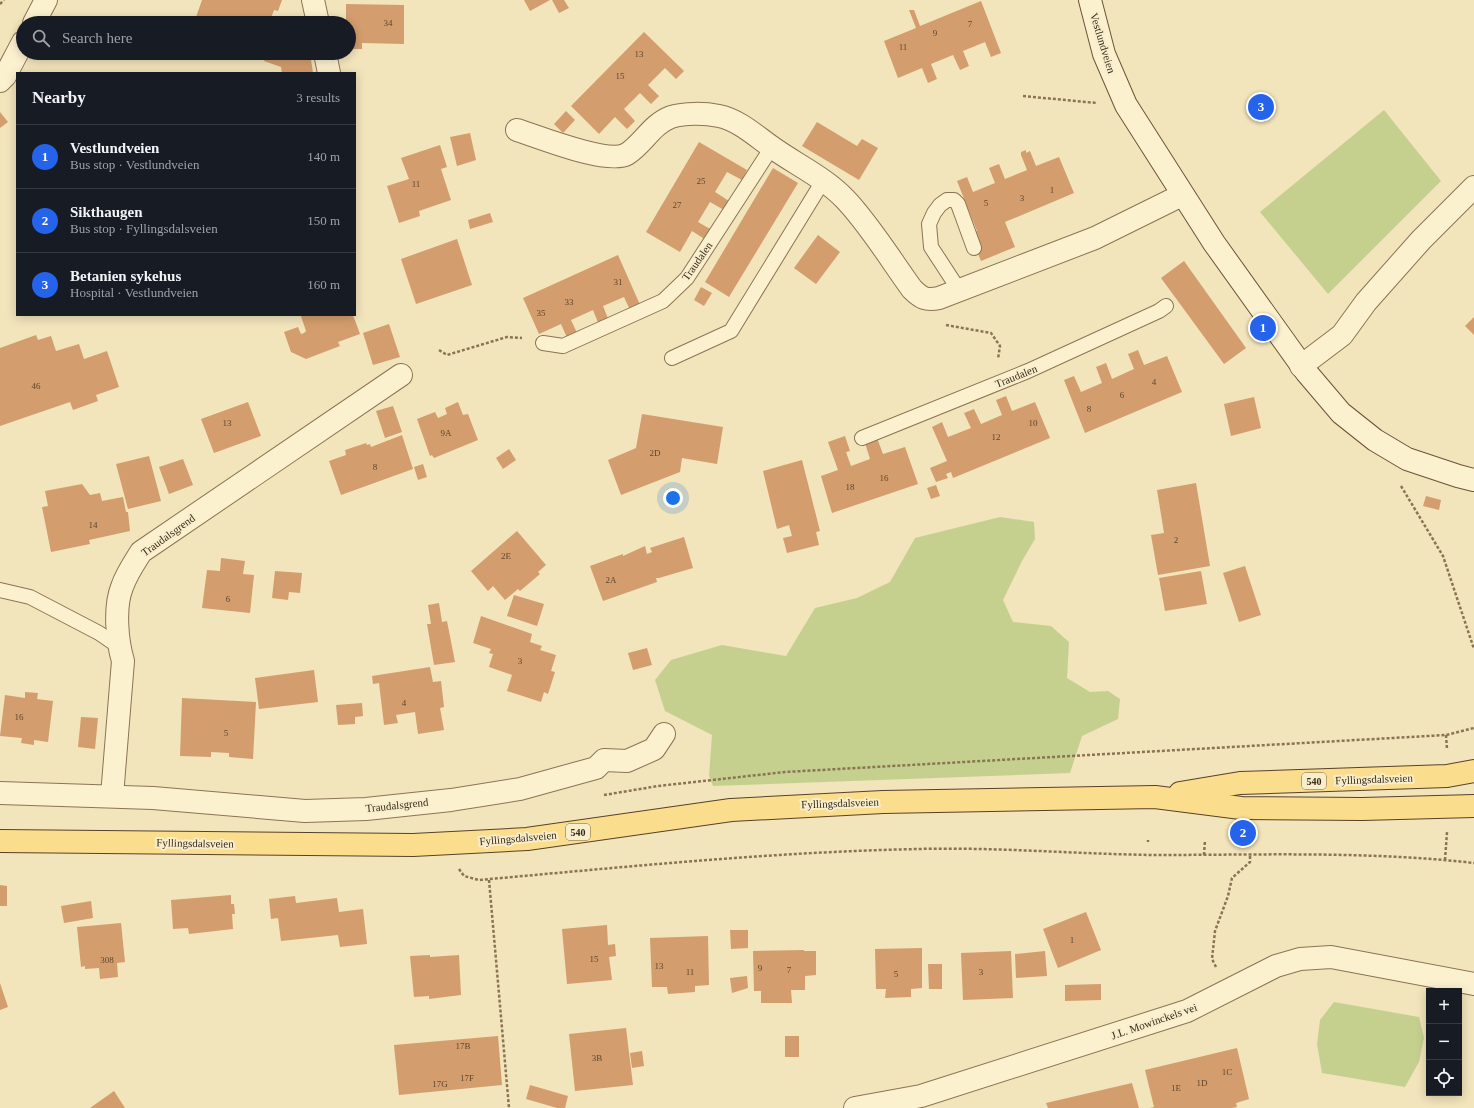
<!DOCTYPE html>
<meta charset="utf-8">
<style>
:root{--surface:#171b24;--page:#20242c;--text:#f1f3f6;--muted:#9ea1a6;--line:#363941;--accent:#2563eb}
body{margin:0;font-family:"Times New Roman",serif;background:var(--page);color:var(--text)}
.controls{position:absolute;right:12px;bottom:12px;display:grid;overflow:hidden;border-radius:0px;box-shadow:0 2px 10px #0003}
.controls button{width:36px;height:36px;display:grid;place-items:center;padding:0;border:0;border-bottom:1px solid var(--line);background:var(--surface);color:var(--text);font:20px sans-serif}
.you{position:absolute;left:673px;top:498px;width:14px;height:14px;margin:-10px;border:3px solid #fff;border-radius:50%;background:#1a73e8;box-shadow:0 0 0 6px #1a73e833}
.badge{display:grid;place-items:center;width:26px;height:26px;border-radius:50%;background:var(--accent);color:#fff;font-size:13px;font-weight:700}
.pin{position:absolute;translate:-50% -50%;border:2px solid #fff;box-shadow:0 1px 4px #0006}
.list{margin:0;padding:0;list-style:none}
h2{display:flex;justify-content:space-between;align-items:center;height:52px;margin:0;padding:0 16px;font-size:17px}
h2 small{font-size:13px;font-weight:400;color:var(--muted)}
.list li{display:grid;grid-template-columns:26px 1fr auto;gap:12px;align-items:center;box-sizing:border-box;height:64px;padding:0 16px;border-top:1px solid var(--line)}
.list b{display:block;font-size:15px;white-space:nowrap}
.list p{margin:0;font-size:13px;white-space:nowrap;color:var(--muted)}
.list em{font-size:13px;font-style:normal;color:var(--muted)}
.icon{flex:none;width:22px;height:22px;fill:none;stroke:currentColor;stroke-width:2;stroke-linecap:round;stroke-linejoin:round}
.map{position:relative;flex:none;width:1474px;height:1108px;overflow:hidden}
.search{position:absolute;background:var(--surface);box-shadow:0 2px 10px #0003;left:16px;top:16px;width:340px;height:44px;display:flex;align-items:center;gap:10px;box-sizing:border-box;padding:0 14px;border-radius:22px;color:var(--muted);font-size:15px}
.panel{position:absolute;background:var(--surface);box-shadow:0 2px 10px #0003;left:16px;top:72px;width:340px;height:244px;border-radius:0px}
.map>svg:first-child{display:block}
</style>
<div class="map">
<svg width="1474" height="1108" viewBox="0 0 1474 1108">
<rect width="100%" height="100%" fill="#f2e4bb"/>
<g fill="#c5d08f">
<path d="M1384 110 1441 181 1328 294 1260 212Z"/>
<path d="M1000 517 1034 522 1035 539 1022 561 1003 600 1013 622 1051 626 1069 642 1067 678 1090 692 1108 691 1120 699 1118 719 1082 736 1070 773 713 786 709 776 712 735 665 711 655 680 671 660 722 645 786 656 815 608 857 598 890 582 915 538Z"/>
<path d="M1334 1002 1419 1017 1424 1038 1419 1062 1405 1087 1322 1073 1317 1044 1320 1020Z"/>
</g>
<g fill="#d49d6d">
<path d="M202 0H282L278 11 274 10 270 21 267 20 266 23H190L191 19 195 20Z"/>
<path d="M524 0H550L530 11Z"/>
<path d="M552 0H564L569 8 559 13Z"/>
<path d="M981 1 1001 53 991 57 985 42 963 51 969 66 960 70 953 55 931 64 937 79 928 83 922 68 898 78 884 41 916 28 909 10H914L920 26Z"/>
<path d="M346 4 404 5V44L362 43V49H350L349 23H346Z"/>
<path d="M644 32 684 71 676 79 665 68 648 85 659 96 651 104 640 93 624 109 635 121 627 129 615 117 599 134 571 106Z"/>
<path d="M230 53H255L254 58 243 54 241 59 230 55Z"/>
<path d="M267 53H310L313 73H282L281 67 264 61Z"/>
<path d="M566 111 575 120 563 133 554 124Z"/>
<path d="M0 112 8 122 0 128Z"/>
<path d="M817 122 857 146 862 139 878 148 859 180 802 146Z"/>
<path d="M470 133 476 160 457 166 450 137Z"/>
<path d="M699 142 747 170 742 180 727 172 715 192 729 201 724 210 710 202 698 222 712 230 706 240 692 231 680 252 646 232Z"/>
<path d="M440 145 447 167 441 169 451 200 419 211 420 216 399 223 387 186 409 179 401 158Z"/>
<path d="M1026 150V153L1030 151 1036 166 1059 157 1074 193 1005 222 1015 247 981 261 970 234 977 231 957 181 967 177 973 192 995 183 989 168 999 164 1005 179 1027 170 1021 155V152Z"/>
<path d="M773 168 798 183 729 297 705 282Z"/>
<path d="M490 213 493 222 470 229 468 220Z"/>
<path d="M818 235 840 252 816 284 794 268Z"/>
<path d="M457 239 472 285 416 304 401 259Z"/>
<path d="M618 255 641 307 631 312 624 297 603 306 609 321 599 325 593 310 571 320 578 335 568 340 561 324 539 334 523 298Z"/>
<path d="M1184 261 1246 348 1224 364 1161 278Z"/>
<path d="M701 287 712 293 704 306 694 300Z"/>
<path d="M304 315H353L360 334 338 342 340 346 306 359 291 352 284 332 298 327 301 334 304 333 306 331 301 316Z"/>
<path d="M1474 317V335L1465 326Z"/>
<path d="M389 324 400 357 373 365 363 333Z"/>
<path d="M36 335 38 340 51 336 56 351 79 344 84 359 107 351 119 387 96 395 98 401 73 410 70 402 0 426V348Z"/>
<path d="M1138 350 1144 365 1167 356 1182 392 1085 433 1064 380 1074 376 1081 392 1102 383 1096 367 1106 363 1112 379 1134 369 1128 354Z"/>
<path d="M1006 396 1012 411 1035 402 1050 438 953 478 951 472 946 474 948 478 936 482 930 468 947 461 932 427 942 422 948 437 971 428 964 413 974 409 981 424 1002 415 996 400Z"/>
<path d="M1254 397 1261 428 1231 436 1224 404Z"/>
<path d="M248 402 261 436 214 453 201 419Z"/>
<path d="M458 402 463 415 468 414 478 440 434 458 432 455 430 456 417 419 435 412 438 418 447 414 445 408Z"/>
<path d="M393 406 402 432 385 438 376 411Z"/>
<path d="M642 414 723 427 717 464 682 458 680 472 621 495 608 460 636 448Z"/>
<path d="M402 435 413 469 341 495 329 461 346 455 345 450 366 443 367 445 370 444 371 447Z"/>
<path d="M845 436 850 451 846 452 851 466 870 459 865 443 877 438 883 454 905 447 918 484 832 513 821 476 838 470 828 442Z"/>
<path d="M509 449 516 460 503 469 496 458Z"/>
<path d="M149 456 161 501 128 509 116 464Z"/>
<path d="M183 459 193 485 169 494 159 467Z"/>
<path d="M802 460 820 531 816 532 819 545 787 553 783 538 792 536 789 525 777 529 763 471Z"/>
<path d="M423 464 427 477 418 480 414 467Z"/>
<path d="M1196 483 1210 566 1158 575 1151 535 1164 533 1157 490Z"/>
<path d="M82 484 90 495 100 493 102 501 123 497 126 512H128L130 531 89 540 90 544 51 552 42 507 48 506 45 491Z"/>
<path d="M936 485 940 496 931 499 927 488Z"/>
<path d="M1426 496 1441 500 1439 510 1423 506Z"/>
<path d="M517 531 546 565 538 572 540 574 520 591 518 589 505 600 493 586 488 591 471 571Z"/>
<path d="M684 537 693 568 659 578H656L657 582 603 601 590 566 623 554V556L645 546 647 554 652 552 650 548Z"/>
<path d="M221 558 245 561 243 574 254 575 250 613 202 608 207 570 220 571Z"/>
<path d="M1245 566 1261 615 1239 622 1223 573Z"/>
<path d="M275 571 302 573 300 593 289 592 288 600 272 598Z"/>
<path d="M1201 571 1207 604 1165 611 1159 578Z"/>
<path d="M514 595 544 604 537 626 507 616Z"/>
<path d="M439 603 442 622 447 621 455 662 434 665 427 624H431L428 605Z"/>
<path d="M481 616 532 634 530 642 542 646 540 650 556 655 551 671 555 672 548 694 544 692 541 702 507 691 512 675 489 667 493 654 489 653 491 649 473 643Z"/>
<path d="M647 648 652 665 633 670 628 653Z"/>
<path d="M430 667 433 682 441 681 444 707 440 708 444 730 418 734 415 712 396 715 398 723 384 725 379 683 373 684 372 676Z"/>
<path d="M314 670 318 702 259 709 255 678Z"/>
<path d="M25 692 38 693 37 699 53 701 48 742 34 740V745L21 743 22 738 0 736 5 695 25 698Z"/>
<path d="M182 698 256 702 253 759 229 757V753L211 752V757L180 756Z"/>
<path d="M362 703 363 716 355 717V724L338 725 336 705Z"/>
<path d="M81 717 98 718 95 749 78 747Z"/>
<path d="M0 885 7 886V906H0Z"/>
<path d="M231 895V904H234L235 914H232L233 929 189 934 188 928 173 929 171 900Z"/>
<path d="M295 896 296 903 337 898 339 912 363 909 367 944 340 947 338 935 281 941 278 918 271 919 269 899Z"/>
<path d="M91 901 93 918 64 923 61 906Z"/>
<path d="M1086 912 1101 950 1058 968 1043 929Z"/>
<path d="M121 923 125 962 117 963 118 977 100 979 99 968 85 969V966L81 967 77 927Z"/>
<path d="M607 925 608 945 615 944 616 956 609 957 612 980 567 984 562 929Z"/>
<path d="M730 930H748V948L731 949Z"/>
<path d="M708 936 709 985 695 986V992L668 994 667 987H652L650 938Z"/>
<path d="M922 948V988L911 989V997L885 998 886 989H876L875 949Z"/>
<path d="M804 950V951H816V975L805 976V990H791L792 1003H761V991H754L753 951Z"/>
<path d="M1011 951 1013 998 963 1000 961 953Z"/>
<path d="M1045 951 1047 976 1016 978 1015 954Z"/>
<path d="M430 955V957L459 955 461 995 429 999V996L414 997 410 956Z"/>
<path d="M928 964H942V989H929Z"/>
<path d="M747 976 748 988 732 993 730 978Z"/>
<path d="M0 983 8 1007 0 1010Z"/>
<path d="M1101 984V1000L1065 1001V985Z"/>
<path d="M626 1028 633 1085 575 1091 569 1034Z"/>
<path d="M498 1036 502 1085 399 1095 394 1045Z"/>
<rect x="785" y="1036" width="14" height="21"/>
<path d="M1237 1048 1249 1099 1236 1103 1237 1107 1232 1108H1150L1154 1107 1145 1070Z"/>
<path d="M642 1051 644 1066 632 1068 630 1053Z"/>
<path d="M1132 1083 1139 1108H1048L1046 1103Z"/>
<path d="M530 1085 568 1096 565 1108H557L526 1099Z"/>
<path d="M114 1091 125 1108H90Z"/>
</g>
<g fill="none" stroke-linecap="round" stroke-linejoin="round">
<defs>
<g id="service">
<path d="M959 290 931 247 929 224 934 213 940 205 947 200H954L958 204 974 248"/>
<path d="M543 343 563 346 663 301 687 278 772 147"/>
<path d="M672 358 731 331 823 181"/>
<path d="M862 438 1028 371 1159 311 1166 306"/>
<path d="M0 590 30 597 99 633 118 646"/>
</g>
<g id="minor">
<path d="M313 0 318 23"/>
<path d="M34 23 46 0"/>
<path d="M325 53 329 73"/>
<path d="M0 81 5 76 23 42"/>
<path d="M517 130C539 137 608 165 627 154 643 144 652 124 671 117 685 113 704 113 719 116 739 120 757 137 773 148 797 165 825 178 845 199 869 224 891 260 912 289 921 298 926 301 939 298L1095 238 1182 195"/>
<path d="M1301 366 1342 335 1366 302 1421 240 1474 187"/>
<path d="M0 793 153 798 305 811 366 809 451 800 520 789 596 768 604 760 627 761 654 749 664 734"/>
<path d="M112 796 123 661C117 641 114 607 122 587 126 575 134 563 141 552L401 375"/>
<path d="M855 1108 921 1096 1187 1011 1276 966 1300 959 1331 957 1474 984"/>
</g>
<path id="secondary" d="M1090 0 1104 54 1126 105 1214 243 1307 373 1341 413 1375 440 1407 459 1458 476 1474 480"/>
<g id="primary">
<path d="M1180 793 1240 783 1447 776 1474 771"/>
<path d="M0 841 413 845 527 839 731 810 883 802 1155 797 1241 808 1362 809 1474 806"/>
</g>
</defs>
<use href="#service" stroke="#8b7454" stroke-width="16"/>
<use href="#minor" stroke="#8b7454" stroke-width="24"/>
<use href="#secondary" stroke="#6c5437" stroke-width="24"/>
<use href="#primary" stroke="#574129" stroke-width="24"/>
<g stroke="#8b7454" stroke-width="2.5" stroke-dasharray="3 2" stroke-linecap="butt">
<path d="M0 4 4 0"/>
<path d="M1023 96 1097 103"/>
<path d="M946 325 991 333 1000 346 998 359"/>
<path d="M439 350 447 355 507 337 522 338"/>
<path d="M1401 486 1443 556 1474 649"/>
<path d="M1446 735 1447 749"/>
<path d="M604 795 658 786 785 772 1446 735 1474 728"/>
<path d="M1148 842V840"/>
<path d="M1204 855 1205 840"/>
<path d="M1445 860 1447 832"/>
<path d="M459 869 464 876 479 880C625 867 771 852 918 849 997 847 1075 854 1154 855 1260 855 1368 851 1474 863"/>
<path d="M489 880 509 1108"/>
<path d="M1216 967 1212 959 1215 931 1228 896 1232 878 1250 862V855"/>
</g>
<use href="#service" stroke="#fcf1cf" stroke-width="14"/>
<use href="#minor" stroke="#fcf1cf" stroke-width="22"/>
<use href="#secondary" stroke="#fcf1cf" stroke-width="22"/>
<use href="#primary" stroke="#fade8e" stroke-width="22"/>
</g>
<g text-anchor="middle" stroke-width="4" stroke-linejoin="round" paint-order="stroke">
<g font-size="9" fill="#5f472f">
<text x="388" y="26">34</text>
<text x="970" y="27">7</text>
<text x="935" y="36">9</text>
<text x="903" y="50">11</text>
<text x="639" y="57">13</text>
<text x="620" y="79">15</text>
<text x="701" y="184">25</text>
<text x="416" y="187">11</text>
<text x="1052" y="193">1</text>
<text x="1022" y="201">3</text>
<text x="986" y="206">5</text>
<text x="677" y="208">27</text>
<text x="618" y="285">31</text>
<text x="569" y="305">33</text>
<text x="541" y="316">35</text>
<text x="1154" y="385">4</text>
<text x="36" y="389">46</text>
<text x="1122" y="398">6</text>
<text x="1089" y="412">8</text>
<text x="227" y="426">13</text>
<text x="1033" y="426">10</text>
<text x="446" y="436">9A</text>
<text x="996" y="440">12</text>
<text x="655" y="456">2D</text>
<text x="375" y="470">8</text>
<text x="884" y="481">16</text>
<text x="850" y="490">18</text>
<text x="93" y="528">14</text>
<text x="1176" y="543">2</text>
<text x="506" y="559">2E</text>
<text x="611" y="583">2A</text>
<text x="228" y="602">6</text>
<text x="520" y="664">3</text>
<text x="404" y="706">4</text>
<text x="19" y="720">16</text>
<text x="226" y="736">5</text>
<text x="1072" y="943">1</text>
<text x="594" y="962">15</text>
<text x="107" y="963">308</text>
<text x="659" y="969">13</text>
<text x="760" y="971">9</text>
<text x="789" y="973">7</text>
<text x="690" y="975">11</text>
<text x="981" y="975">3</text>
<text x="896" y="977">5</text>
<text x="463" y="1049">17B</text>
<text x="597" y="1061">3B</text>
<text x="1227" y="1075">1C</text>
<text x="467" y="1081">17F</text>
<text x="1202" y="1086">1D</text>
<text x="440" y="1087">17G</text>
<text x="1176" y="1091">1E</text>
</g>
<g fill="#f9eecc" stroke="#72654f" stroke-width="1">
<rect x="1302" y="773" width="24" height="16" rx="3"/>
<rect x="566" y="824" width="24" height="16" rx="3"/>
</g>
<g font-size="10" font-weight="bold" fill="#382a1a">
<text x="1314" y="785">540</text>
<text x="578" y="836">540</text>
</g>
<g font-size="11" fill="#382a1a" stroke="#f9eecc">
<text transform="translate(1103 43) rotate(73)" y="4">Vestlundveien</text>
<text transform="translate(697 261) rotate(-55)" y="4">Traudalen</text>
<text transform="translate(1016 376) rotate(-22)" y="4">Traudalen</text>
<text transform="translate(168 535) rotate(-36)" y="4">Traudalsgrend</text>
<text transform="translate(1374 779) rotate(-2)" y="4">Fyllingsdalsveien</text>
<text transform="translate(840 803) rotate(-2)" y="4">Fyllingsdalsveien</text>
<text transform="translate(397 805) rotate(-6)" y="4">Traudalsgrend</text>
<text transform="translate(518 838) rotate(-5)" y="4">Fyllingsdalsveien</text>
<text transform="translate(195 843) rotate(1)" y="4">Fyllingsdalsveien</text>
<text transform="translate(1154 1021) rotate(-19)" y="4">J.L. Mowinckels vei</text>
</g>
</g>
</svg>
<div class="controls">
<button>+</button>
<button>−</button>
<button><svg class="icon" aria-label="locate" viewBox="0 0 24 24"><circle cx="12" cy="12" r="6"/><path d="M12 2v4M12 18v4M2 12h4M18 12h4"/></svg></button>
</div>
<div class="you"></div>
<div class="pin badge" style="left:1263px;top:328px">1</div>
<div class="pin badge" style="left:1243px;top:833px">2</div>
<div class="pin badge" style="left:1261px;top:107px">3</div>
<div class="search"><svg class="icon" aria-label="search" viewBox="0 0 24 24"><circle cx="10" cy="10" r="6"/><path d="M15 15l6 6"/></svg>Search here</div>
<section class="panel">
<h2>Nearby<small>3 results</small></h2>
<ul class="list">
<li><span class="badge">1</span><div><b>Vestlundveien</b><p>Bus stop · Vestlundveien</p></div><em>140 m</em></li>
<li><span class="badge">2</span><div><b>Sikthaugen</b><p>Bus stop · Fyllingsdalsveien</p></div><em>150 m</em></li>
<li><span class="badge">3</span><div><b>Betanien sykehus</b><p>Hospital · Vestlundveien</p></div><em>160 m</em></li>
</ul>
</section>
</div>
